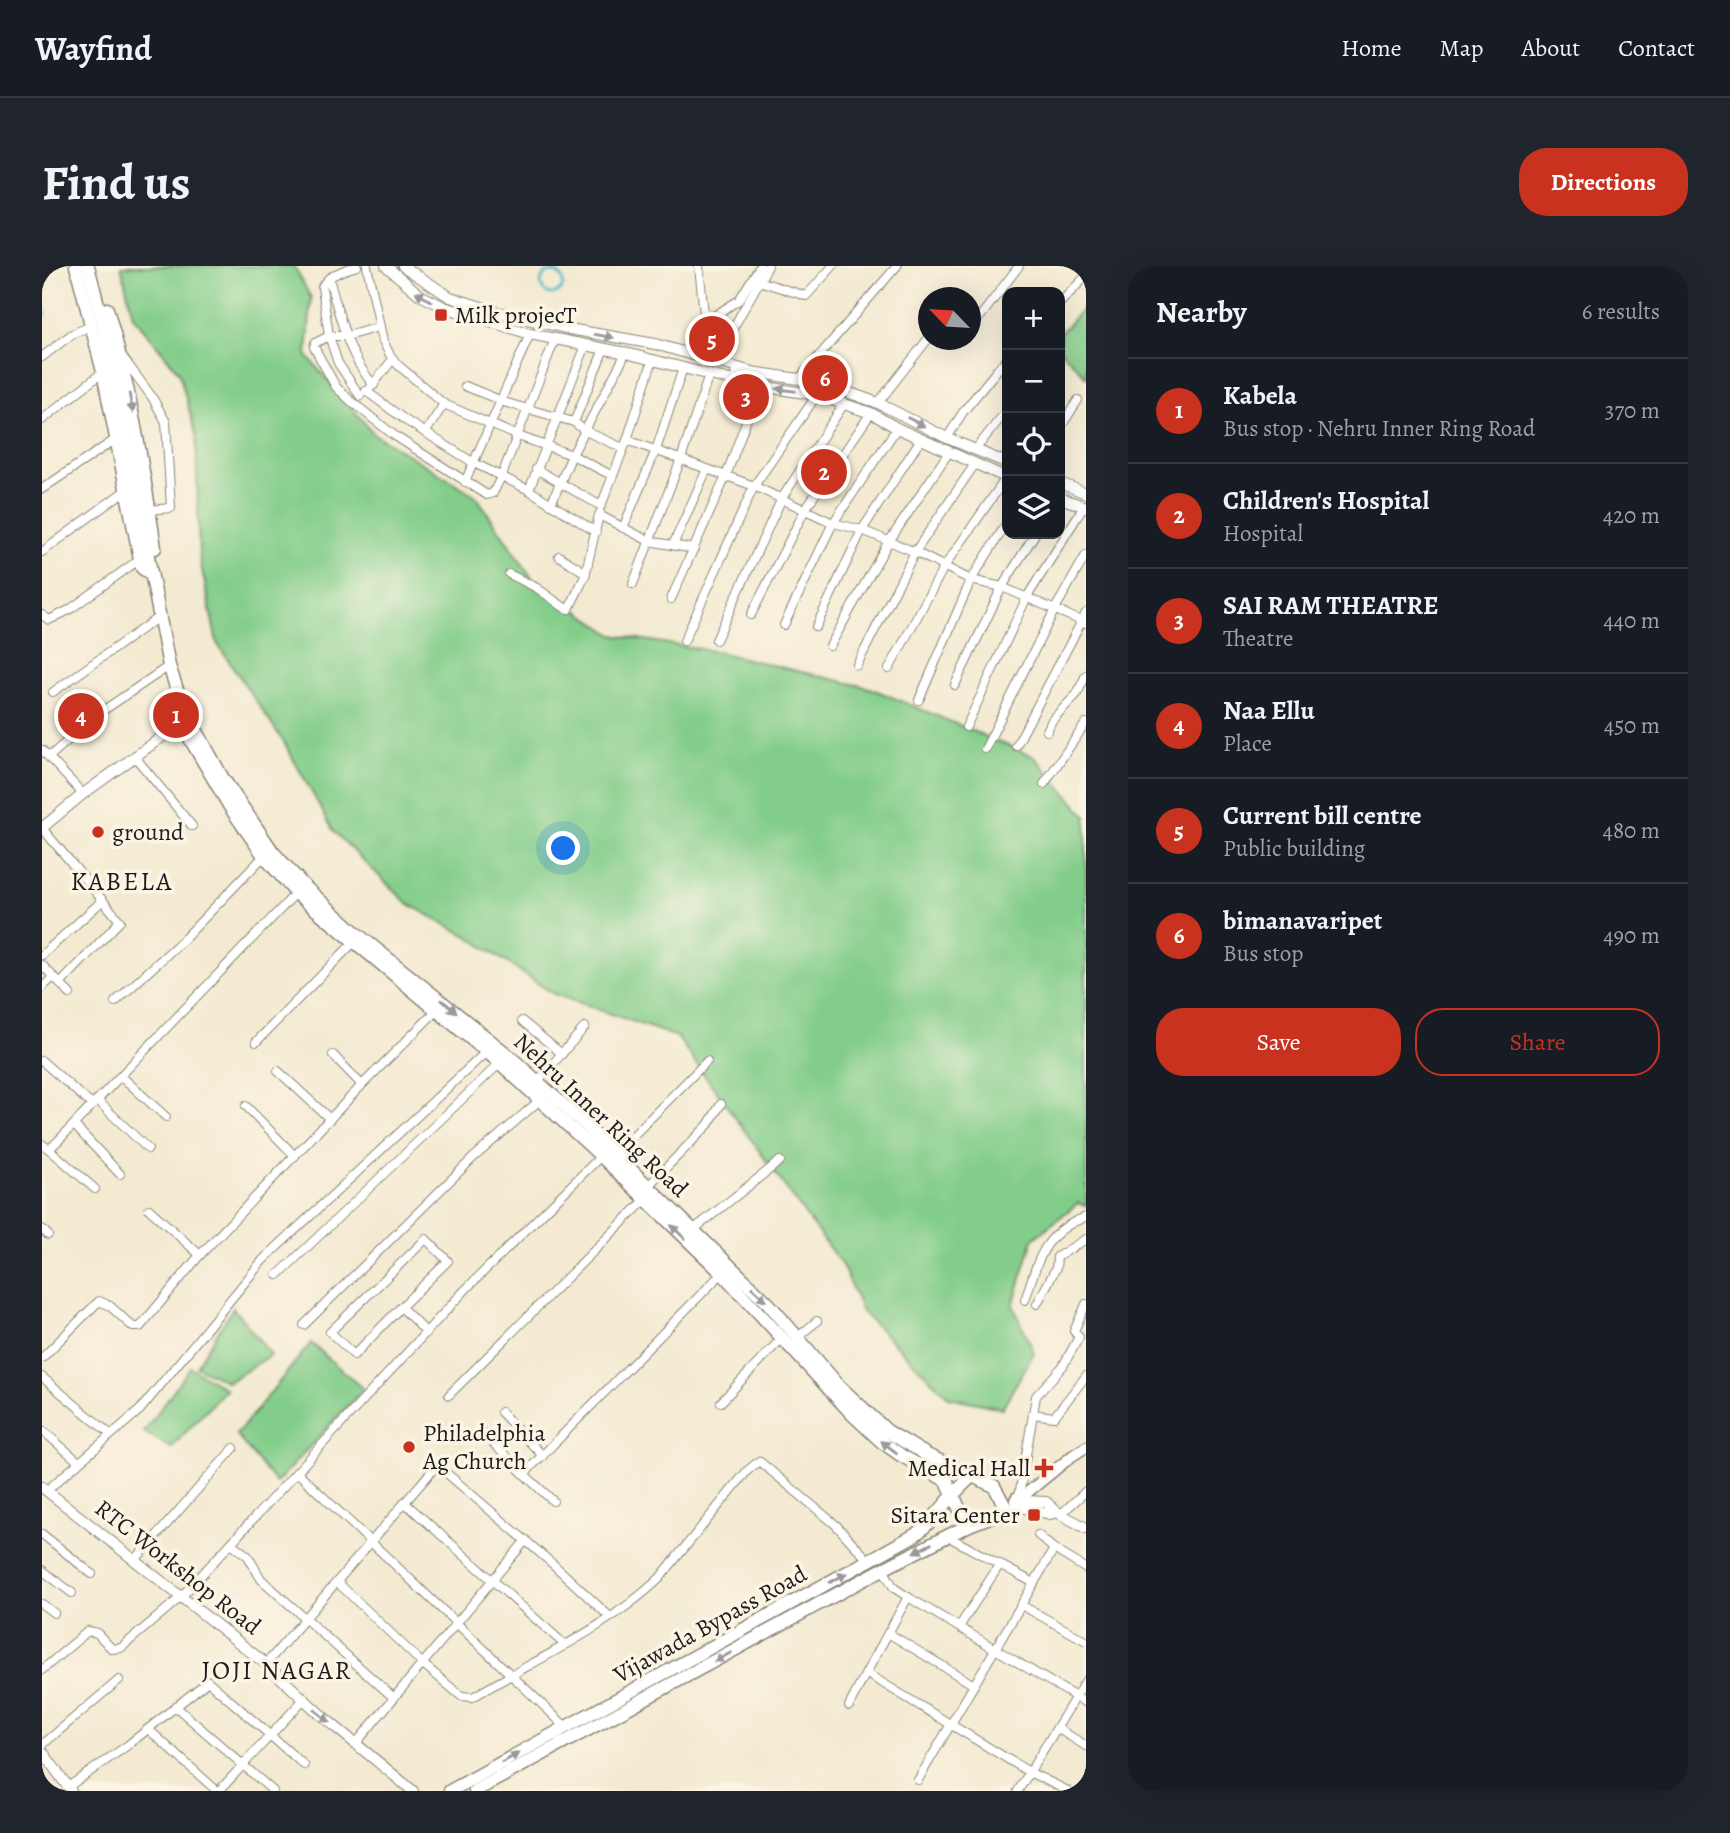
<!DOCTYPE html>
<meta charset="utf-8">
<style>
:root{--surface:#171b24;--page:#20242c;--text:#f1f3f6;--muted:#9ea1a6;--line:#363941;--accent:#c8321e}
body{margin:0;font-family:Alegreya,serif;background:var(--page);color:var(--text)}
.controls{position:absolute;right:21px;top:21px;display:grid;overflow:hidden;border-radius:14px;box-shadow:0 7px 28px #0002}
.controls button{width:63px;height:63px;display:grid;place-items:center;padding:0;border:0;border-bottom:2px solid var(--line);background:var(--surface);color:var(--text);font:35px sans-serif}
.compass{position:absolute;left:876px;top:21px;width:63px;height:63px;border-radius:50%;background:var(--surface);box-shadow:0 7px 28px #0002;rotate:295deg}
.you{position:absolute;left:522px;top:583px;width:24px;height:24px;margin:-18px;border:5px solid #fff;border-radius:50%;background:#1a73e8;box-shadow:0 0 0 10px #1a73e833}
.badge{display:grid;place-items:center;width:46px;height:46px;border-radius:50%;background:var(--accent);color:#fff;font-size:23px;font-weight:700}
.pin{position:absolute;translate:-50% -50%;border:4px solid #fff;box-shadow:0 2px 7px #0006}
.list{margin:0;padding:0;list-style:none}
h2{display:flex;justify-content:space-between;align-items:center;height:91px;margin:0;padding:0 28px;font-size:30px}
h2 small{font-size:23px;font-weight:400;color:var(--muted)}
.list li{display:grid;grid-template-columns:46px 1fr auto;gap:21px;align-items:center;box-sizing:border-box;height:105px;padding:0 28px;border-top:2px solid var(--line)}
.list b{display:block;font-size:26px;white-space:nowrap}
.list p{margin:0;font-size:23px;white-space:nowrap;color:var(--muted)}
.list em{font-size:23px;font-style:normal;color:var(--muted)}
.actions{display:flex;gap:14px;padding:21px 28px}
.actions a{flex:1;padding:16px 0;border:2px solid var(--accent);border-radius:28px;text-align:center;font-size:24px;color:var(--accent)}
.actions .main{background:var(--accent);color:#fff}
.icon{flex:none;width:38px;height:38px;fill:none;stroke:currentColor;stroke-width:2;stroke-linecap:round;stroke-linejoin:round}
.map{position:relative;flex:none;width:1044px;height:1525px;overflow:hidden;border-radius:28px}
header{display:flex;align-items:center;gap:42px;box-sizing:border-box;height:98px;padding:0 35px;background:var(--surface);border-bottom:2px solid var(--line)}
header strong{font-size:33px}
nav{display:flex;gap:38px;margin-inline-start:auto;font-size:24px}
.intro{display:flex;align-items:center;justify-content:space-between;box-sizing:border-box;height:168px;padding:0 42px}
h1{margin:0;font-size:49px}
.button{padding:18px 32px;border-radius:28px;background:var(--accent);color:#fff;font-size:24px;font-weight:700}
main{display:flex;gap:42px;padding:0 42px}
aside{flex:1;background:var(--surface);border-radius:28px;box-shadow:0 7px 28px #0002}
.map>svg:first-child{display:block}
</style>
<header>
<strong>Wayfind</strong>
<nav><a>Home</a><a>Map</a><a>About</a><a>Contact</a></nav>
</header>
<div class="intro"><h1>Find us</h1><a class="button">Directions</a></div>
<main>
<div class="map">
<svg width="1044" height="1525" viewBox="0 0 1044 1525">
<rect width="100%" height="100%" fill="#fcf5e5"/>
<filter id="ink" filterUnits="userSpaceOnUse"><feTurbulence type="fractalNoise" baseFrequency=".0143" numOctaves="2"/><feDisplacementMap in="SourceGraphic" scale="14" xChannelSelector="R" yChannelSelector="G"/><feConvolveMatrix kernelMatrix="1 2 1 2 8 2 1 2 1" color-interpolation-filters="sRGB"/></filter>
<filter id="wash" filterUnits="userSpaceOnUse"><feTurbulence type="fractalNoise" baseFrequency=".00686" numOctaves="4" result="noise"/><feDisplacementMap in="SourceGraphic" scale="28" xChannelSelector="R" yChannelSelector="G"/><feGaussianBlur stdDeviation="1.57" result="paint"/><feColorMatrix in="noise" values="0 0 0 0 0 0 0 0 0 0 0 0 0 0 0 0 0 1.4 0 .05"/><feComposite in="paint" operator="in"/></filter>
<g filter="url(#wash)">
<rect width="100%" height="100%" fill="#f3ead1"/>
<g fill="#83cd8a" stroke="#507453" stroke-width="2">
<path d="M79 0H252L269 32 265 90 332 168 434 230 490 312 571 369 671 385 828 422 993 491 1044 550V940L1036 937 991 973 971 1039 992 1087 960 1142 907 1131 820 1046 801 1001 635 771 512 728 424 669 366 638 292 566 243 478 175 377 157 289 154 169 137 106 91 50Z"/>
<path d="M1044 40V111L1018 83V67Z"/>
<path d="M191 1042 229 1089 186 1116 154 1100Z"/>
<path d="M269 1077 321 1123 234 1217 194 1169Z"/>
<path d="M148 1101 184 1123 129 1182 102 1166Z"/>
</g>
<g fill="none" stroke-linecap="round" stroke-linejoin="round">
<g stroke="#52bbce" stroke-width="2.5">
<circle cx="510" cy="17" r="11"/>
<path d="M0 21V36"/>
<path d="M0 39 4 49"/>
</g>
</g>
</g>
<g filter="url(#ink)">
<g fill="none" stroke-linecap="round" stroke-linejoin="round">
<defs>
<g id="minor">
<path d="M315 0C302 4 285 9 280 21L287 70 296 97 318 130"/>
<path d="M325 0 341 75 348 89 356 99 402 138 476 170 530 189 569 209"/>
<path d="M287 12C297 48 306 91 332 119"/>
<path d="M717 15 764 30 791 0"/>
<path d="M1018 37 1044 10"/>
<path d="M661 57 697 34 718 0"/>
<path d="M337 61 305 70H287L273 77 272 81 294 121 310 136 353 170 445 229 451 227 460 209 513 73"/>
<path d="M928 64 977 0"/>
<path d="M79 89 110 131 124 156 129 242 107 244"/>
<path d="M650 90 662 48 657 0"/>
<path d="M0 91 30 68 49 60"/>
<path d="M672 96 726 0"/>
<path d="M757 113 855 0"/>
<path d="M423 120 465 137 532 156 543 165 581 182"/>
<path d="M329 121 351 93"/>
<path d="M324 125 363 154 432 197 487 224 554 266"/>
<path d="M836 137 886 73"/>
<path d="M0 154 61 106"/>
<path d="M532 156 562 83"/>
<path d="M1018 162 1036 134"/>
<path d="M383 167 402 138"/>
<path d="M905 172 921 146 965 92"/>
<path d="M585 174 712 220 791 257 820 264 873 286 929 314 960 321 1044 357"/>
<path d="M933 184 965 144"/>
<path d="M494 203 559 240 585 174 611 93"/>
<path d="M423 216 488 68"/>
<path d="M0 223 74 173"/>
<path d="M487 224 544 79"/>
<path d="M509 238 530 189 584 87"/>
<path d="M558 247 557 249 607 275 652 283"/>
<path d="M581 262 614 184 641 102"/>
<path d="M631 279 665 203"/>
<path d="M0 286 84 224"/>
<path d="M517 290 544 307"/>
<path d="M467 308 495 322 523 342 527 343 543 310 557 249"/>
<path d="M591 318 639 193 667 109"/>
<path d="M629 333 684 210 717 120"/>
<path d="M0 349 7 354 27 344 98 293"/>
<path d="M709 349 764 242 829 147"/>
<path d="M742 359 791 257 855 162"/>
<path d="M774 361 820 264 879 173"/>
<path d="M674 374 740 232 802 138"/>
<path d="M642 375 712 220 775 129"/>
<path d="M788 380 844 280 907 186"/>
<path d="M815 399 873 286 933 198"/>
<path d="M847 403 902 301 964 212"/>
<path d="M913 419 960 321 993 268"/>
<path d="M11 426 118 350"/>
<path d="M877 434 929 314 965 257"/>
<path d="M924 461 985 331 1042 240"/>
<path d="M1005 465 1010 454 1035 428 1044 409"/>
<path d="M974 480 1044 347"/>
<path d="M943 483 1013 343 1044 289"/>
<path d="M0 484 41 528"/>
<path d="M7 491 56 448 127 400"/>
<path d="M93 491 150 560"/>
<path d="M1002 518 1044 457"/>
<path d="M0 562 78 655 18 718"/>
<path d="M0 689 60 635"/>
<path d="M0 699 28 728"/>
<path d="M0 722 11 711"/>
<path d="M73 736 143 672 222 590"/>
<path d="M480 755 520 788"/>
<path d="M214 776 311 677"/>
<path d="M291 789 320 819"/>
<path d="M0 795 50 839"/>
<path d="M236 805 288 853"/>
<path d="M79 810 124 851"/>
<path d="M494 817 543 761"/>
<path d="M55 834 106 883"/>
<path d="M204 840 253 890"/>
<path d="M32 859 78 908"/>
<path d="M0 878 7 883 16 875 254 627"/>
<path d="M7 883 53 923"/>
<path d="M573 888 665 795"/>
<path d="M606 920 666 859 679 838"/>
<path d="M0 963 6 969"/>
<path d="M651 964 738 895"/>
<path d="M158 989 320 819 394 745"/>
<path d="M236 1009 458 797"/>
<path d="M983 1034C996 995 1001 966 1044 951"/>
<path d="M995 1038 1014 1002 1015 991 1044 973"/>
<path d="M359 1041 312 1089 288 1066 384 973 406 995 359 1041 384 1066"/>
<path d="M262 1059 431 892 498 834"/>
<path d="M756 1071 775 1055"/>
<path d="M0 1092 57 1035 68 1040 91 1061H98L158 989 107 943"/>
<path d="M0 1111 68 1168"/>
<path d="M407 1129 603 934"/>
<path d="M679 1136 741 1071"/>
<path d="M459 1146 501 1190"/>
<path d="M991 1148 994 1130 1021 1100 1037 1071 1032 1065 1044 1038"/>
<path d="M0 1164 37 1196"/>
<path d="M438 1164 482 1208"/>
<path d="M255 1206 524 1461"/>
<path d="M5 1224 98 1144 221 994 444 786"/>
<path d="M977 1230 991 1148 1012 1151 1044 1110"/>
<path d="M511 1235 482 1208 683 1004"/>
<path d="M362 1236 522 1378"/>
<path d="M1019 1248 1044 1225"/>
<path d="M0 1268 50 1308"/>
<path d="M996 1269 1012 1283 1044 1303"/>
<path d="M905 1270 992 1317"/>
<path d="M189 1277 206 1290 219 1313 352 1432"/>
<path d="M94 1293 192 1182"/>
<path d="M0 1304 30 1327"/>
<path d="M295 1316 381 1398 419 1430 431 1431C493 1394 564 1363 617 1313L705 1205 717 1195 794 1259 827 1295"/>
<path d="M866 1331 1044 1437"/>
<path d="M0 1338 12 1347"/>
<path d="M979 1339 1044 1375"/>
<path d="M917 1361 958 1298"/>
<path d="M846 1367 932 1419"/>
<path d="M224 1398 395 1199 512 1299 568 1351"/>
<path d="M0 1404 46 1365 55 1367 70 1383 79 1382 139 1331 424 1023 559 890"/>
<path d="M824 1407 866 1331 852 1322 841 1303"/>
<path d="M133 1440 231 1525"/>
<path d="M807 1440 824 1407 987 1506 1026 1525"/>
<path d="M1015 1462 1044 1480"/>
<path d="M106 1463 175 1525"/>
<path d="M315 1476 484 1274"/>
<path d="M0 1479 77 1414"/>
<path d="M876 1514 1012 1283"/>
<path d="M26 1521 86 1479 166 1415 262 1499"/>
<path d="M177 1525 261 1434"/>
<path d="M976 1525 1044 1414"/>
</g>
<g id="tertiary">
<path d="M344 0 378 29 402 41 488 68 584 87 699 117 775 129 829 147 855 162 965 212"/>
<path d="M361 0 408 31 452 45 527 63 613 78 710 106 757 113 794 122 836 137 905 172 965 197"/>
<path d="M1018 217 1044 227"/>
<path d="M1018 232 1044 241"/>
<path d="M0 562 41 528 145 453"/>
<path d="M0 1221 224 1398 279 1449 371 1525"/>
<path d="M983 1235 1004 1236 1015 1246 1044 1262"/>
<path d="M978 1241 1008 1248 1015 1246"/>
<path d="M0 1485 29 1525"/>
</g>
<g id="secondary">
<path d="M693 115 696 103"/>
<circle cx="978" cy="1235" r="5"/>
<path d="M980 1231 1030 1190 1044 1181"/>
</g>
<g id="primary">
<path d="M34 0 61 106 98 293 100 302 106 306"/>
<path d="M46 0 63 66 127 400 147 459 156 467 180 511 231 586 262 620 314 667 466 789 540 856 727 1038 797 1120 845 1165 885 1189 952 1220 965 1244 925 1260 841 1303 433 1525"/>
<path d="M65 43C88 121 101 201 113 282"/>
<path d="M147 459V471L188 541 222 590 254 627 458 797 559 890 680 1007 809 1147 840 1176 860 1190 905 1215 925 1260"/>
<path d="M408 1525 873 1269C897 1251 910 1225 932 1209"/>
</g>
</defs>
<use href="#minor" stroke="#888376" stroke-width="10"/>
<use href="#tertiary" stroke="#888376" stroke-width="12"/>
<use href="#secondary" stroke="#888376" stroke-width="13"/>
<use href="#primary" stroke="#888376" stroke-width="15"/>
<use href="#minor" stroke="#fff" stroke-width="8"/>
<use href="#tertiary" stroke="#fff" stroke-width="10"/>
<use href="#secondary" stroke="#fff" stroke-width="10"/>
<use href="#primary" stroke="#fff" stroke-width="12"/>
</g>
<defs><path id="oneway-solid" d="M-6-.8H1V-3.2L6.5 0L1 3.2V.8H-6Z" transform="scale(1.75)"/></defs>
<g fill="#999">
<use href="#oneway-solid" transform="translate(382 31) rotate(-149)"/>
<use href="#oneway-solid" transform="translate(562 70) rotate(10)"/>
<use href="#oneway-solid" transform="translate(744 124) rotate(-172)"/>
<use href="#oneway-solid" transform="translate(89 137) rotate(79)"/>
<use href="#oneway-solid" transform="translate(874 156) rotate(27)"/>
<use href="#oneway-solid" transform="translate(407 740) rotate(39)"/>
<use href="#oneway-solid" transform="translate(636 966) rotate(-136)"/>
<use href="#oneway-solid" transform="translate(717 1028) rotate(44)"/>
<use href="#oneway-solid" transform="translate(847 1181) rotate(-143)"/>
<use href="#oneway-solid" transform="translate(881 1282) rotate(153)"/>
<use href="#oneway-solid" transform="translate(796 1312) rotate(-29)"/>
<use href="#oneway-solid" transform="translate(681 1391) rotate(152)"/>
<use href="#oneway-solid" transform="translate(280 1450) rotate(39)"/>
<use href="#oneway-solid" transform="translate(468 1492) rotate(-29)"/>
</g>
</g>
<g fill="#c8321e" stroke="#fcf5e5" stroke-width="2.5">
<rect x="392" y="42" width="14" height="14" rx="3.5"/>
<circle cx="56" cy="566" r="7"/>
<circle cx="367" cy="1181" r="7"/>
<path d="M998.5 1191.5h7v7h7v7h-7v7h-7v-7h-7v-7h7z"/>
<rect x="985" y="1242" width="14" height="14" rx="3.5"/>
</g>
<g text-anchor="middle" stroke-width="7" stroke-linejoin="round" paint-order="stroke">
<g font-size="24" fill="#1c1c1c" stroke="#fcf5e5" text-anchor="start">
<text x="413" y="57">Milk projecT</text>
<text x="70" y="574">ground</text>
<text x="381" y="1175">Philadelphia<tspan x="381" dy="28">Ag Church</tspan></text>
<text x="988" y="1210" text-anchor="end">Medical Hall</text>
<text x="978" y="1257" text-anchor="end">Sitara Center</text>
</g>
<g font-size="24" fill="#1c1c1c" stroke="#fcf5e5">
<text transform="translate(559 849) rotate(43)" y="8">Nehru Inner Ring Road</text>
<text transform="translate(136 1301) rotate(38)" y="8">RTC Workshop Road</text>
<text transform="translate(668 1358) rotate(-29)" y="8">Vijawada Bypass Road</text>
</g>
<g font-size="26" letter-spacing="2" fill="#1c1c1c" stroke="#fcf5e5">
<text x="80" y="624">KABELA</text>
<text x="235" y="1413">JOJI NAGAR</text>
</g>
</g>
</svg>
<div class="controls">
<button>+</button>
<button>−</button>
<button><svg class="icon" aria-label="locate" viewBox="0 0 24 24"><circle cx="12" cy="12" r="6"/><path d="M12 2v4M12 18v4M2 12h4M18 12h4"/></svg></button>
<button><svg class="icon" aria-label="layers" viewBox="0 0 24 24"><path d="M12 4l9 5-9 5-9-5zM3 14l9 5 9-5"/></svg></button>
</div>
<svg class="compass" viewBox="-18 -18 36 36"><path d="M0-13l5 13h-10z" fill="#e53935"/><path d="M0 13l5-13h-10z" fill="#9ea1a6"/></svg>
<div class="you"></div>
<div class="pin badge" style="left:134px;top:449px">1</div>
<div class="pin badge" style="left:782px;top:206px">2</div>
<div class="pin badge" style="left:704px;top:131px">3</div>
<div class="pin badge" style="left:39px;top:450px">4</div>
<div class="pin badge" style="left:670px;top:73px">5</div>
<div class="pin badge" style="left:783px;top:112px">6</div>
</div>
<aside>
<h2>Nearby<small>6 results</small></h2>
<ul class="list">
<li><span class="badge">1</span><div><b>Kabela</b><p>Bus stop · Nehru Inner Ring Road</p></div><em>370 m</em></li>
<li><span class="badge">2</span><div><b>Children's Hospital</b><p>Hospital</p></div><em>420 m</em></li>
<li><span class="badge">3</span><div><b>SAI RAM THEATRE</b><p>Theatre</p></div><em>440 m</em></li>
<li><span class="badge">4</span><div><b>Naa Ellu</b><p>Place</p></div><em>450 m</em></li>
<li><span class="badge">5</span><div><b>Current bill centre</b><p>Public building</p></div><em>480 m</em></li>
<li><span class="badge">6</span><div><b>bimanavaripet</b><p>Bus stop</p></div><em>490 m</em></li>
</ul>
<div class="actions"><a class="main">Save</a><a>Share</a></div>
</aside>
</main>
